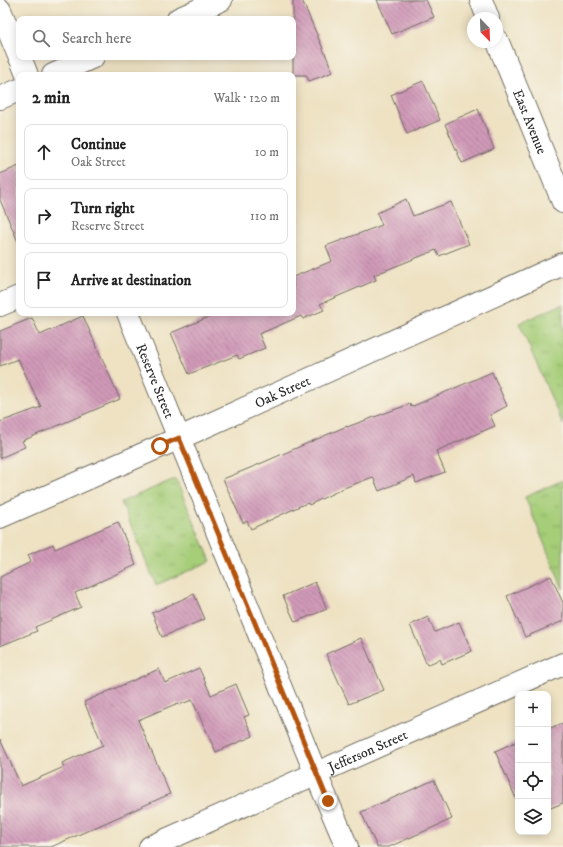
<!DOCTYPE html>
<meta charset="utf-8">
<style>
:root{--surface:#fff;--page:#f2f2f2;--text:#222;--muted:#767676;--line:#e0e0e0}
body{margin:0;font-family:"IM FELL DW Pica",serif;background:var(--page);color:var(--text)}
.controls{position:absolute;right:12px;bottom:12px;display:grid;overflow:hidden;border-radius:8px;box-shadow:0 2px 10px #0003}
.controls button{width:36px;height:36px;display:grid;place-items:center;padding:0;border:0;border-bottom:1px solid var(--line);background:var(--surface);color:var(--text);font:20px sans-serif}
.compass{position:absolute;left:467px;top:12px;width:36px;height:36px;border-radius:50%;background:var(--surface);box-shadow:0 2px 10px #0003;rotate:157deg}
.stop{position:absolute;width:12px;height:12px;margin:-9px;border:3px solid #b45309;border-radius:50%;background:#fff}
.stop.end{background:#b45309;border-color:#fff;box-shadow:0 1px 4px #0008}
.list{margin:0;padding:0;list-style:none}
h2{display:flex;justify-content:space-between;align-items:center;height:52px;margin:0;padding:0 16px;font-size:17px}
h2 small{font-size:13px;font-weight:400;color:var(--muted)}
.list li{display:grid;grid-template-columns:26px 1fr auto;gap:12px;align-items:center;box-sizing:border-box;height:56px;margin:0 8px 8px;padding:0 8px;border:1px solid var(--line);border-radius:8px}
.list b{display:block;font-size:15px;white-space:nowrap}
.list p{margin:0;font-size:13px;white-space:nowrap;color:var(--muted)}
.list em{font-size:13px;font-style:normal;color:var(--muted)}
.icon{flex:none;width:22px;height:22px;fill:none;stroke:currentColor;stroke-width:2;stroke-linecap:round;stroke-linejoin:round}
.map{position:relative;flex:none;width:563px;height:847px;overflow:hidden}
.search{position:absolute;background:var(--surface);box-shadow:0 2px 10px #0003;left:16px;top:16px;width:280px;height:44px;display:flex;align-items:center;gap:10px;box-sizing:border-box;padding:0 14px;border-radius:8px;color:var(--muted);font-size:15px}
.panel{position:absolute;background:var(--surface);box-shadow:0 2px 10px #0003;left:16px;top:72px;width:280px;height:244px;border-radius:8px}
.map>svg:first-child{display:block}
</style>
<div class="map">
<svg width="563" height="847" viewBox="0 0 563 847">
<defs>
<pattern id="grass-tufts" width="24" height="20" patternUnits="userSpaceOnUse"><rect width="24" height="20" fill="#a6cd78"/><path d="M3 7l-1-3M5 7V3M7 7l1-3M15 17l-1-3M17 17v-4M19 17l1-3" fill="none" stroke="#8fb068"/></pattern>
<pattern id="building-back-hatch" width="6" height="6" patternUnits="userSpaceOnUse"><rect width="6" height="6" fill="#d099b8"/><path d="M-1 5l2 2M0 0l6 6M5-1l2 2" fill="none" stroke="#a97d96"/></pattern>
</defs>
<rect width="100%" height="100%" fill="#f7f3e8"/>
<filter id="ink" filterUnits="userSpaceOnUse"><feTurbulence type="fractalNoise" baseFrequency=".025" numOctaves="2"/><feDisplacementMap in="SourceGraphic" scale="8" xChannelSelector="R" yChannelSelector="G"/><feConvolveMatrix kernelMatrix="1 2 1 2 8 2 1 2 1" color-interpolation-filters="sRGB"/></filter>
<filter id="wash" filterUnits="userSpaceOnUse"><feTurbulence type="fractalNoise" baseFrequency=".012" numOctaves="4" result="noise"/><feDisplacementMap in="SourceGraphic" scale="16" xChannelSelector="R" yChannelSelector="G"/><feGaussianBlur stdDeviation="0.9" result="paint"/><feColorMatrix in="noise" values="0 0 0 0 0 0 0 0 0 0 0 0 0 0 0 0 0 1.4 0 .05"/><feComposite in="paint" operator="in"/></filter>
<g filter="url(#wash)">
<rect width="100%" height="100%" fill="#eee2c3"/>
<g fill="url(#grass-tufts)" stroke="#687c52">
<path d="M563 304V425L519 323Z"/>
<path d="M172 480H176L211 561 156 585 121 502Z"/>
<path d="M563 480V589L525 497Z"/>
</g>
<g id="blocks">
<g fill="url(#building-back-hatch)">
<path d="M293 0H302L333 72 309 81 306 75H293Z"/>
<path d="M377 0H426L434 17 392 34Z"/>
<path d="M423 81 440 120 407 134 391 95Z"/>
<path d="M478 109 494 149 462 163 445 124Z"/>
<path d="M19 166V244L0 200V174Z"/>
<path d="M406 199 413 216 451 202 469 244 439 256 436 250 374 275 376 280 320 304 324 310 303 319 301 316 259 334 265 348 239 359 237 355 189 374 171 333 218 313H293V277L332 261 326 246 382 225 377 213Z"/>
<path d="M83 316 120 399 22 441 25 447 0 458V422L41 407 18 359 0 366V331L32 318 40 335Z"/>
<path d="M492 372 507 406 490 415 495 426 436 451 445 472 416 483 414 476 379 491 373 477 344 488 309 505 308 503 300 506 251 529 247 521 243 523 223 479 255 466 347 426V427L410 404 411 407Z"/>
<path d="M118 522 136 565 75 593 81 607 35 627 37 631 0 646V577L31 562 28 555 53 544 55 549Z"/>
<path d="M551 576 563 603V621L525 637 507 596Z"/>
<path d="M315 582 327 609 295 622 283 596Z"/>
<path d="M194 594 205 619 162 637 152 613Z"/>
<path d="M428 617 435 632 459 622 472 651 442 664 440 659 427 665 410 625Z"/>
<path d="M361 638 384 690 349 704 326 654Z"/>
<path d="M199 668 211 695 236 684 249 715 244 717 253 736 216 752 192 700 179 705 178 703 138 720 170 794 51 847H0V739L21 786 64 767 62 763 103 745 84 702 159 669 165 683Z"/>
<path d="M563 723V803L548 809V729Z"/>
<path d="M518 741V803L495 751Z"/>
<path d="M434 780 452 819 389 847H377L361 812Z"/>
</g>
</g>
</g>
<g filter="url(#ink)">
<use href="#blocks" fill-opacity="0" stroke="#6f6b60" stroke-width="1"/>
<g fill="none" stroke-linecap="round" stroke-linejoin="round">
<defs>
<g id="minor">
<path d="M481 0 488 18"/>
<path d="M0 10 19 56"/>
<path d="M178 19 221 0"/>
<path id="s1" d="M497 40 563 202"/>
<path d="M20 57 27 75"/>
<path d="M53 75 93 57"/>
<path d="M0 98 19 90"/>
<path d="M0 305 19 297"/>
<path id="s2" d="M128 313 316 774 347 847"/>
<path id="s3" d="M0 517 193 432 563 264"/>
<path id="s4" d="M150 847 563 664"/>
</g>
</defs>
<use href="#minor" stroke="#6f6b60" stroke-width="24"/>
<use href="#minor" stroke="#fff" stroke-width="22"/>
</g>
</g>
<g fill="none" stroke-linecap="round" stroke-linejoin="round" filter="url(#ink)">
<path stroke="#b45309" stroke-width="5" d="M160 446 179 438 328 801"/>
</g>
<g text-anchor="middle" stroke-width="4" stroke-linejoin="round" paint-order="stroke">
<g font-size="14" fill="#2b2b2b" stroke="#f7f3e8">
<text dy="5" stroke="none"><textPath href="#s1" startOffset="88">East Avenue</textPath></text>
<text dy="5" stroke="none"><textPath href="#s2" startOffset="73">Reserve Street</textPath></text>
<text dy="5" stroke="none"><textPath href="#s3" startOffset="309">Oak Street</textPath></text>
<text dy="5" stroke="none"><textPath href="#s4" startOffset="238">Jefferson Street</textPath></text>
</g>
</g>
</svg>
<div class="controls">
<button>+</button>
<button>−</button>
<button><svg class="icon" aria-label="locate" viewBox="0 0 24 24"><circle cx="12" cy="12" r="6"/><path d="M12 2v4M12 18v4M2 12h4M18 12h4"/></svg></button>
<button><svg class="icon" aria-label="layers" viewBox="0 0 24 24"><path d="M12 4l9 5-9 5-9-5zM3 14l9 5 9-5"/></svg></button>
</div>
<svg class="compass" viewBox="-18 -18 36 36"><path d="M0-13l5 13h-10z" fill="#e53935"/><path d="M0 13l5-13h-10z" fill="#767676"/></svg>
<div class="stop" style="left:160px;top:446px"></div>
<div class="stop end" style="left:328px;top:801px"></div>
<div class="search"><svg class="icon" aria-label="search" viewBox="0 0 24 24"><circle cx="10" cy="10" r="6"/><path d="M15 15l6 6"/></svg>Search here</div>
<section class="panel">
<h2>2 min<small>Walk · 120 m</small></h2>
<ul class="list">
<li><svg class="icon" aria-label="ahead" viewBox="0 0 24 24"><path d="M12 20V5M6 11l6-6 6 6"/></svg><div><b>Continue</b><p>Oak Street</p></div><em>10 m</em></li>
<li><svg class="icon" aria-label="right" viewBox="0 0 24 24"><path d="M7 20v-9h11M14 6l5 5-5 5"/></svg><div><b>Turn right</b><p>Reserve Street</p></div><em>110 m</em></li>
<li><svg class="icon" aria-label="arrive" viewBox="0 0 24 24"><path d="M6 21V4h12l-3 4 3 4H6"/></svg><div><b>Arrive at destination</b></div></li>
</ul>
</section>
</div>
